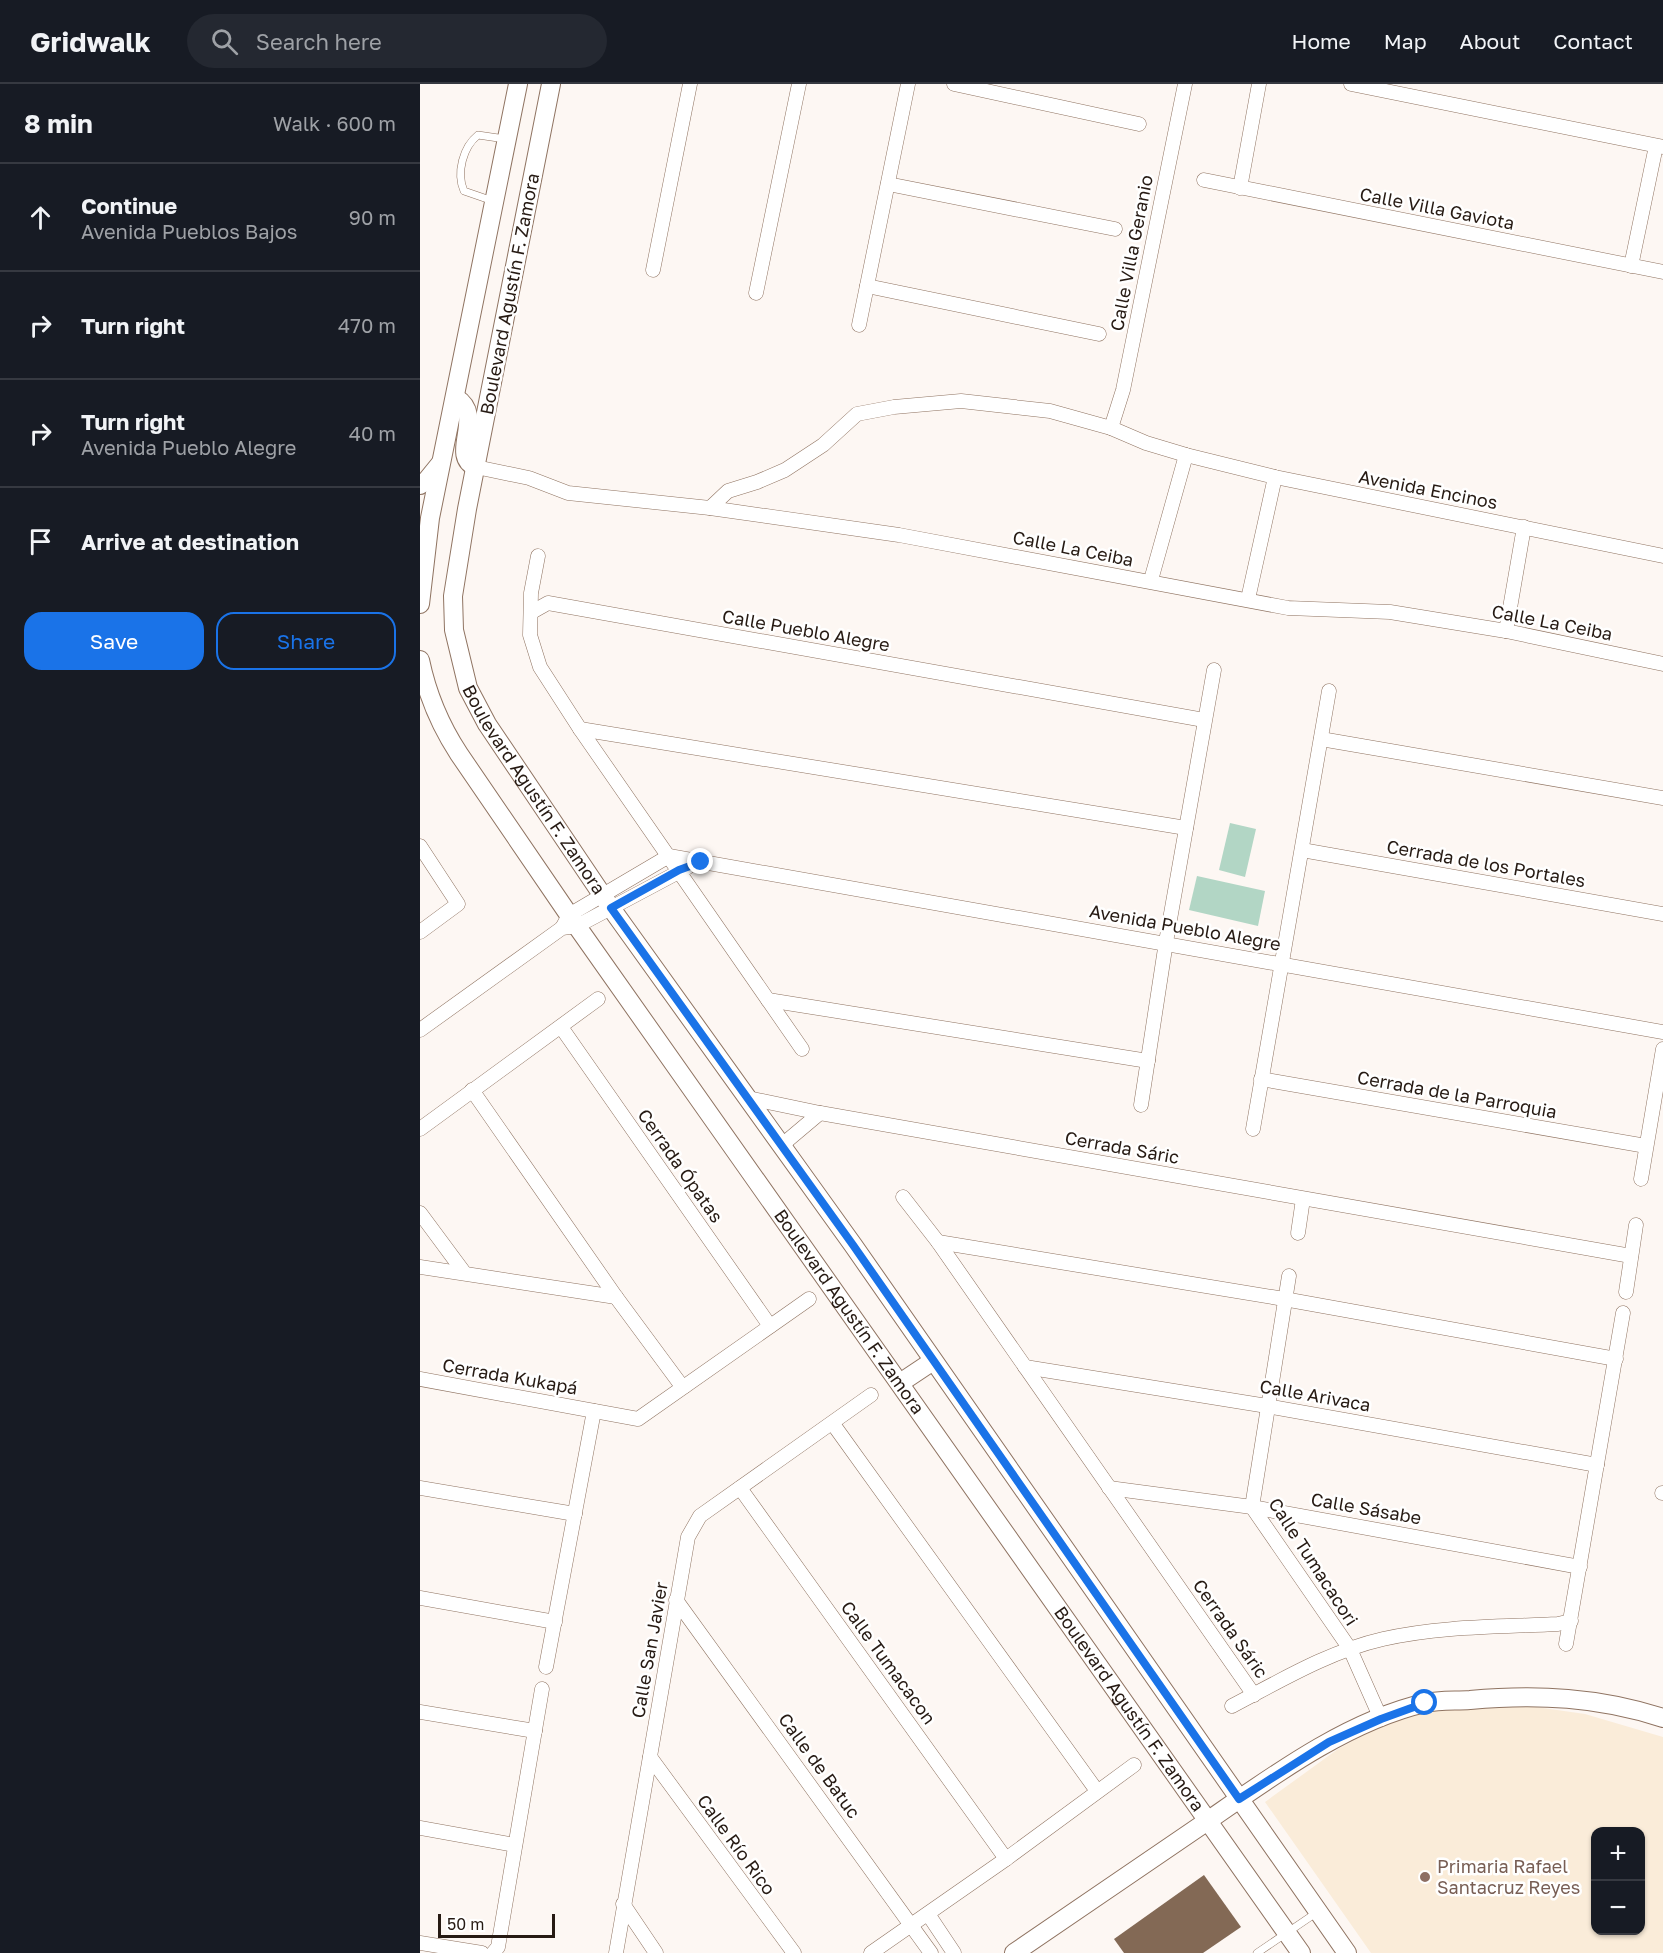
<!DOCTYPE html>
<meta charset="utf-8">
<style>
:root{--surface:#171b24;--page:#242831;--text:#f1f3f6;--muted:#9ea1a6;--line:#363941;--accent:#1a73e8}
body{margin:0;font-family:"Golos Text",sans-serif;background:var(--page);color:var(--text)}
.controls{position:absolute;right:18px;bottom:18px;display:grid;overflow:hidden;border-radius:12px;box-shadow:0 2px 4px #0004}
.controls button{width:54px;height:54px;display:grid;place-items:center;padding:0;border:0;border-bottom:2px solid var(--line);background:var(--surface);color:var(--text);font:30px sans-serif}
.scale{position:absolute;left:18px;bottom:15px;width:117px;box-sizing:border-box;padding-left:6px;border:3px solid #261a13;border-top:0;font-size:16px;line-height:21px;white-space:nowrap;color:#261a13;-webkit-text-stroke:4px #fff;paint-order:stroke}
.stop{position:absolute;width:18px;height:18px;margin:-14px;border:4px solid #1a73e8;border-radius:50%;background:#fff}
.stop.end{background:#1a73e8;border-color:#fff;box-shadow:0 2px 6px #0008}
.list{margin:0;padding:0;list-style:none}
h2{display:flex;justify-content:space-between;align-items:center;height:78px;margin:0;padding:0 24px;font-size:26px}
h2 small{font-size:20px;font-weight:400;color:var(--muted)}
.list li{display:grid;grid-template-columns:39px 1fr auto;gap:18px;align-items:center;box-sizing:border-box;height:108px;padding:0 24px;border-top:2px solid var(--line)}
.list b{display:block;font-size:22px;white-space:nowrap}
.list p{margin:0;font-size:20px;white-space:nowrap;color:var(--muted)}
.list em{font-size:20px;font-style:normal;color:var(--muted)}
.actions{display:flex;gap:12px;padding:18px 24px}
.actions a{flex:1;padding:14px 0;border:2px solid var(--accent);border-radius:18px;text-align:center;font-size:21px;color:var(--accent)}
.actions .main{background:var(--accent);color:#fff}
.icon{flex:none;width:33px;height:33px;fill:none;stroke:currentColor;stroke-width:2;stroke-linecap:round;stroke-linejoin:round}
.map{position:relative;flex:none;width:1243px;height:1869px;overflow:hidden}
header{display:flex;align-items:center;gap:36px;box-sizing:border-box;height:84px;padding:0 30px;background:var(--surface);border-bottom:2px solid var(--line)}
header strong{font-size:28px}
nav{display:flex;gap:33px;margin-inline-start:auto;font-size:21px}
.search{width:420px;height:54px;background:var(--page);display:flex;align-items:center;gap:15px;box-sizing:border-box;padding:0 21px;border-radius:33px;color:var(--muted);font-size:22px}
main{display:flex}
aside{flex:1;background:var(--surface)}
.map>svg:first-child{display:block}
</style>
<header>
<strong>Gridwalk</strong>
<div class="search"><svg class="icon" aria-label="search" viewBox="0 0 24 24"><circle cx="10" cy="10" r="6"/><path d="M15 15l6 6"/></svg>Search here</div>
<nav><a>Home</a><a>Map</a><a>About</a><a>Contact</a></nav>
</header>
<main>
<aside>
<h2>8 min<small>Walk · 600 m</small></h2>
<ul class="list">
<li><svg class="icon" aria-label="ahead" viewBox="0 0 24 24"><path d="M12 20V5M6 11l6-6 6 6"/></svg><div><b>Continue</b><p>Avenida Pueblos Bajos</p></div><em>90 m</em></li>
<li><svg class="icon" aria-label="right" viewBox="0 0 24 24"><path d="M7 20v-9h11M14 6l5 5-5 5"/></svg><div><b>Turn right</b></div><em>470 m</em></li>
<li><svg class="icon" aria-label="right" viewBox="0 0 24 24"><path d="M7 20v-9h11M14 6l5 5-5 5"/></svg><div><b>Turn right</b><p>Avenida Pueblo Alegre</p></div><em>40 m</em></li>
<li><svg class="icon" aria-label="arrive" viewBox="0 0 24 24"><path d="M6 21V4h12l-3 4 3 4H6"/></svg><div><b>Arrive at destination</b></div></li>
</ul>
<div class="actions"><a class="main">Save</a><a>Share</a></div>
</aside>
<div class="map">
<svg width="1243" height="1869" viewBox="0 0 1243 1869">
<rect width="100%" height="100%" fill="#fdf7f3"/>
<path fill="#faecd9" fill-rule="evenodd" d="M1096 1620 1165 1630 1243 1653V1869H951L845 1718 918 1665 978 1632 1009 1625ZM1176 1748H1220V1846H1176Z"/>
<g fill="#b2d6c5">
<path d="M810 739 836 745 825 793 799 786Z"/>
<path d="M777 792 845 807 838 842 769 826Z"/>
</g>
<path fill="#836955" d="M784 1791 821 1843 783 1869H704L694 1855Z"/>
<g fill="none" stroke-linecap="round" stroke-linejoin="round">
<defs>
<g id="lane">
<path d="M73 117 44 107C36 89 43 63 58 51L85 55"/>
<path d="M837 1869 896 1829"/>
</g>
<g id="street">
<path d="M534 0 719 40"/>
<path d="M931 0 1243 63"/>
<path d="M784 96 1243 188"/>
<path d="M468 100 695 145"/>
<path d="M820 104 839 0"/>
<path d="M1211 182 1236 62"/>
<path d="M233 186 270 0"/>
<path d="M447 202 679 250"/>
<path d="M336 209 379 0"/>
<path d="M439 241 488 0"/>
<path d="M691 344 703 306 765 0"/>
<path d="M56 383 109 394 148 409 290 424 479 451 868 524 970 528 1086 547 1243 580"/>
<path d="M290 424 308 407 337 398 365 386 403 361 437 330 474 323 541 317 630 327 691 344 726 359 766 371 855 393 1243 472"/>
<path d="M118 472 111 509 110 551 120 583 160 645 382 965"/>
<path d="M731 496 766 371"/>
<path d="M828 515 855 393"/>
<path d="M112 528 128 519 784 636"/>
<path d="M1086 547 1104 443"/>
<path d="M160 645 766 744"/>
<path d="M901 655 1243 714"/>
<path d="M0 762 38 820 0 848"/>
<path d="M882 766 1243 830"/>
<path d="M142 844 149 831 249 772 1243 948"/>
<path d="M348 916 728 977"/>
<path d="M141 943 350 1242"/>
<path d="M0 946 142 844 157 842 268 783"/>
<path d="M841 995 1226 1062"/>
<path d="M52 1006 196 1213 261 1301 265 1302"/>
<path d="M328 1014 400 1029 1211 1172"/>
<path d="M721 1021 746 858 794 586"/>
<path d="M0 1045 178 915"/>
<path d="M833 1045 909 607"/>
<path d="M362 1061 400 1029"/>
<path d="M1221 1095 1243 965"/>
<path d="M483 1113 518 1158 834 1611"/>
<path d="M0 1129 43 1187"/>
<path d="M878 1149 883 1115"/>
<path d="M518 1158 864 1215 1196 1275"/>
<path d="M0 1183 196 1213"/>
<path d="M869 1192 832 1423 930 1565 961 1635"/>
<path d="M1206 1208 1216 1141"/>
<path d="M605 1283 847 1322 1177 1381"/>
<path d="M0 1295 218 1335 389 1215"/>
<path d="M413 1340 677 1707"/>
<path d="M0 1404 155 1430"/>
<path d="M320 1404 586 1775"/>
<path d="M689 1404 832 1423 1160 1483"/>
<path d="M1242 1409H1243"/>
<path d="M0 1514 135 1538"/>
<path d="M256 1516 511 1869"/>
<path d="M1146 1560 1203 1229"/>
<path d="M126 1583 174 1327"/>
<path d="M812 1622C860 1597 910 1567 963 1555 1021 1542 1079 1543 1138 1540L1151 1537"/>
<path d="M0 1628 115 1647"/>
<path d="M230 1673 374 1869"/>
<path d="M0 1744 95 1761"/>
<path d="M203 1820 236 1869"/>
<path d="M508 1830 534 1869"/>
<path d="M0 1859 62 1869"/>
<path d="M73 1869 78 1863 122 1605"/>
<path d="M196 1869 268 1453 280 1432 451 1311"/>
<path d="M451 1869 586 1775 714 1681"/>
</g>
<g id="secondary">
<path id="s1" d="M131 0 47 425 33 512 34 546 48 604 67 640 191 824 433 1161 927 1869"/>
<path d="M36 314C66 332 28 372 56 383"/>
<path d="M0 401 7 396 20 380"/>
<path d="M0 520 10 434 98 0"/>
<path id="s2" d="M0 576C7 610 20 641 39 670L149 831 881 1869"/>
<path d="M480 1299 513 1277"/>
<path d="M594 1869C658 1825 722 1782 786 1738 851 1693 927 1637 1005 1619 1019 1616 1035 1617 1050 1616 1117 1610 1179 1613 1243 1634"/>
</g>
</defs>
<use href="#lane" stroke="#8f7361" stroke-width="8"/>
<use href="#street" stroke="#8f7361" stroke-width="15"/>
<use href="#secondary" stroke="#8f7361" stroke-width="20"/>
<use href="#lane" stroke="#fff" stroke-width="7"/>
<use href="#street" stroke="#fff" stroke-width="14"/>
<use href="#secondary" stroke="#fff" stroke-width="18"/>
</g>
<g fill="none" stroke-linecap="round" stroke-linejoin="round">
<path stroke="#1a73e8" stroke-width="8" d="M281 778 259 786 191 824 433 1161 819 1715 909 1658 961 1635 1005 1619"/>
</g>
<circle fill="#8d6e63" stroke="#fff" stroke-width="2" cx="1005" cy="1793" r="6"/>
<g text-anchor="middle" stroke-width="5" stroke-linejoin="round" paint-order="stroke">
<g font-size="18" fill="#261a13" stroke="#fff">
<text transform="translate(1017 125) rotate(11)" y="6">Calle Villa Gaviota</text>
<text transform="translate(712 169) rotate(-79)" y="6">Calle Villa Geranio</text>
<text transform="translate(90 210) rotate(-79)" y="6">Boulevard Agustín F. Zamora</text>
<text transform="translate(1008 406) rotate(11)" y="6">Avenida Encinos</text>
<text transform="translate(653 465) rotate(11)" y="6">Calle La Ceiba</text>
<text transform="translate(1132 539) rotate(11)" y="6">Calle La Ceiba</text>
<text transform="translate(386 547) rotate(10)" y="6">Calle Pueblo Alegre</text>
<text dy="6" stroke="none"><textPath href="#s1" startOffset="736">Boulevard Agustín F. Zamora</textPath></text>
<text transform="translate(1066 780) rotate(10)" y="6">Cerrada de los Portales</text>
<text transform="translate(765 844) rotate(10)" y="6">Avenida Pueblo Alegre</text>
<text transform="translate(1037 1011) rotate(10)" y="6">Cerrada de la Parroquia</text>
<text transform="translate(702 1064) rotate(10)" y="6">Cerrada Sáric</text>
<text transform="translate(260 1082) rotate(55)" y="6">Cerrada Ópatas</text>
<text dy="6" stroke="none"><textPath href="#s2" startOffset="783">Boulevard Agustín F. Zamora</textPath></text>
<text transform="translate(90 1293) rotate(10)" y="6">Cerrada Kukapá</text>
<text transform="translate(895 1312) rotate(10)" y="6">Calle Arivaca</text>
<text transform="translate(946 1425) rotate(10)" y="6">Calle Sásabe</text>
<text transform="translate(893 1478) rotate(57)" y="6">Calle Tumacacori</text>
<text transform="translate(810 1545) rotate(55)" y="6">Cerrada Sáric</text>
<text transform="translate(230 1566) rotate(-80)" y="6">Calle San Javier</text>
<text transform="translate(468 1579) rotate(54)" y="6">Calle Tumacacon</text>
<text dy="6" stroke="none"><textPath href="#s2" startOffset="1269">Boulevard Agustín F. Zamora</textPath></text>
<text transform="translate(399 1682) rotate(54)" y="6">Calle de Batuc</text>
<text transform="translate(316 1761) rotate(54)" y="6">Calle Río Rico</text>
</g>
<g font-size="18" fill="#785e54" stroke="#fff" text-anchor="start">
<text x="1017" y="1789">Primaria Rafael<tspan x="1017" dy="21">Santacruz Reyes</tspan></text>
</g>
</g>
</svg>
<div class="controls">
<button>+</button>
<button>−</button>
</div>
<div class="scale">50 m</div>
<div class="stop" style="left:1005px;top:1619px"></div>
<div class="stop end" style="left:281px;top:778px"></div>
</div>
</main>
